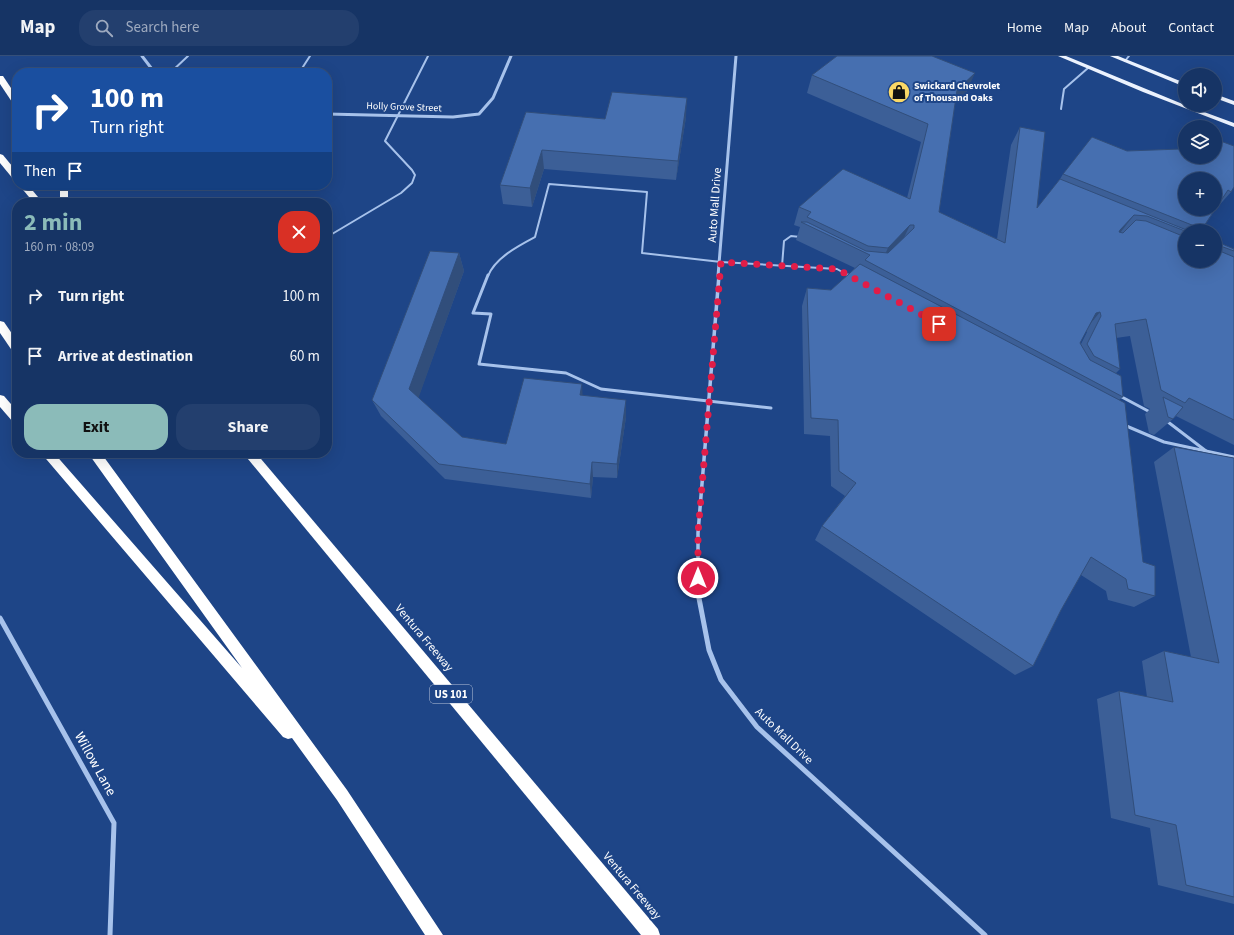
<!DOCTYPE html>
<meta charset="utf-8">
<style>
:root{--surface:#163465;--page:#233f6e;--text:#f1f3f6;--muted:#9eaabf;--line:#354f79;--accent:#8bbbb9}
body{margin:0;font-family:"Source Sans 3",sans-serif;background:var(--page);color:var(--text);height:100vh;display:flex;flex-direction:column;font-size:15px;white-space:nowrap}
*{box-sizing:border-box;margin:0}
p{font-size:13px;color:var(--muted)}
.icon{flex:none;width:22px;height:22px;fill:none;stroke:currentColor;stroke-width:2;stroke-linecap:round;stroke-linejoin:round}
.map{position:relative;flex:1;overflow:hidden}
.sheet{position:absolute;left:12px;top:142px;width:320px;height:260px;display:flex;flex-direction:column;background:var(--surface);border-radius:16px;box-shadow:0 4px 16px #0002,0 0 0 1px var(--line)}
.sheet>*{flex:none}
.hud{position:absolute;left:12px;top:12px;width:320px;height:122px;border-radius:16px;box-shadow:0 4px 16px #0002,0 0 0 1px var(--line);background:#1a4fa0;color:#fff;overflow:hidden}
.tools{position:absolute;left:1178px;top:12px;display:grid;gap:8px}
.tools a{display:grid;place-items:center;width:44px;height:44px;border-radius:50%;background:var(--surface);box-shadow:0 4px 16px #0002,0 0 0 1px var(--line);font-size:20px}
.pin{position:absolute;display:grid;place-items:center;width:34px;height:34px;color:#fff;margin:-17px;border-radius:8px;box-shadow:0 2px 6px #0006}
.me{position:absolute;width:44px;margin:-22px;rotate:0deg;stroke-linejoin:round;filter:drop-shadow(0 0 3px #0008)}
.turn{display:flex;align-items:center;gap:14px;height:84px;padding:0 12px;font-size:18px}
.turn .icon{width:52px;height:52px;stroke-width:2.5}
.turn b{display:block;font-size:28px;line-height:34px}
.then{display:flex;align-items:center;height:38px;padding:0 12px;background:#0003;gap:8px;font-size:15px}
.round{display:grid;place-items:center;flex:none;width:42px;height:42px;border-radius:16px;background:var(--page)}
.head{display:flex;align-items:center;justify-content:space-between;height:68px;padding:0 12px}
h1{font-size:24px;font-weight:700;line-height:30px;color:var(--accent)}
.primary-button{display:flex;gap:8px;margin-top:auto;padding:8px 12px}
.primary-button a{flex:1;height:46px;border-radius:16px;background:var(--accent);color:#111;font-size:16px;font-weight:700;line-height:46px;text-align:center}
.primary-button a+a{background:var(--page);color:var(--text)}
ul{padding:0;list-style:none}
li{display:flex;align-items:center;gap:12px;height:60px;padding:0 12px}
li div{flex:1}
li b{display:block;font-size:15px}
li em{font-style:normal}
header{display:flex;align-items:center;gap:24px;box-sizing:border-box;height:56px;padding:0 20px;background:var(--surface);border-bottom:1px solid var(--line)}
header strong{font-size:19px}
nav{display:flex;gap:22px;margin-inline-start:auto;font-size:14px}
.search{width:280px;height:36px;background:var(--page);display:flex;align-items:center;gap:10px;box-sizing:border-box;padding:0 14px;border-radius:16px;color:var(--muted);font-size:15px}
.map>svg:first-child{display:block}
</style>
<header>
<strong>Map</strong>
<div class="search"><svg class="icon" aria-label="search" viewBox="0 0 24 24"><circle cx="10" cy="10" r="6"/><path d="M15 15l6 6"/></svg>Search here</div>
<nav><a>Home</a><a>Map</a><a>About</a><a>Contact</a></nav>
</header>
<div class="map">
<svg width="1234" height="879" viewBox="0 0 1234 879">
<rect width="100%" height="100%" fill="#1e4587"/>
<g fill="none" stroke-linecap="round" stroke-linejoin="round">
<g stroke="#a7c2eb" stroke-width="2">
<polyline points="1125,5 1129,0"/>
<polyline points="170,17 188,0"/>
<polyline points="299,17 310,0"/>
<polyline points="1061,53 1064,33 1088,12"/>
<polyline points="327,181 401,137 412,127 415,119 412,114 385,85 428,0"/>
<polyline points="782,210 784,185 791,180 800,181"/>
<path d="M488,220C495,202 518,190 535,181L549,128L647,136L642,197L721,206L837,213L849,220"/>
</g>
<g stroke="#a7c2eb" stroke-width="3">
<polyline points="488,219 473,257 491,258 479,308 566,317 601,333 771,352"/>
<polyline points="848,219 850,220"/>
<polyline points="1120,340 1150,356"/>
<polyline points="1168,366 1206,395"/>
<polyline points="1124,369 1164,386 1234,401"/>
</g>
<g stroke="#a7c2eb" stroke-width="3">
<polyline points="142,0 155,17"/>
<polyline points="327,58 453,61 479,58 493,42 511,0"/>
<polyline points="718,220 736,0"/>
</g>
<polyline stroke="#a7c2eb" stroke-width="3.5" points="698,506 698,477 719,219"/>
<g stroke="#a7c2eb" stroke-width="5">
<polyline points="698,505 698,537 709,594 721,624 757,671 985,879"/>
<polyline points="0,562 114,767 110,879"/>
</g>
<g fill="#ebf2fe" fill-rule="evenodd">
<polygon points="1058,0 1066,0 1185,49 1234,67 1234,71 1143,36"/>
<polygon points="1110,0 1118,0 1185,27 1185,31"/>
<polygon points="1215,38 1234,45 1234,49 1215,42"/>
</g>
<g fill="#fff" fill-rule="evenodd">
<polygon points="0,20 3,20 17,41 17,49 14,49 0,28"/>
<polygon points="0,98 3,99 17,116 17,125 14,124 0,107"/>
<polygon points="19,129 28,129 43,147 34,147"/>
<rect x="60" y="129" width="8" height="18"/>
<polygon points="0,265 4,266 17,285 17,297 13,296 0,277"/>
<polygon points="0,339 4,340 17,355 17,368 13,366 0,351"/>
<polygon points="41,397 54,397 242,612 88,397 101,397 347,734 443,879 425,879 337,744 292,682 288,683 283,681"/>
<polygon points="243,397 256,397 658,873 660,879 641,879"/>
</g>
</g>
<g fill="#3c5f97" fill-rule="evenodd">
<path d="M812,19L967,35L955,47L939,156L997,183L1011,89L1020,71L1037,152L1060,123L1063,118L1127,95L1181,93L1185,87L1231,136L1215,154L1201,175H1185V205H1215V185L1234,193V389L1176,360L1173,363L1154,379L1149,377L1145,358L1150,353L1144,350L1130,280L1116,282L1120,313L1115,318L1123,341L1119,344L1143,506L1155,540L1134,551L1108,544L1106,535L1081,519L1061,554L1033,610L1015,619L815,484L822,470L845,440L831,430L830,380L804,378L802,250L807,232L831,234L855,212L796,184L800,171L794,169L799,151L907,142L921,86L807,37ZM1086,275L1087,276L1081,288L1080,287Z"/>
<polygon points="526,56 605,63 686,61 676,124 544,113 532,151 503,148 500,129"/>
<polygon points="459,197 464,215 418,342 462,381 506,388 583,339 626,361 617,422 593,421 591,442 445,423 381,360 372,344"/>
<polygon points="1174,391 1234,402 1234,848 1158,829 1150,772 1111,762 1097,643 1119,635 1147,641 1142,605 1164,595 1191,601 1154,406"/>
</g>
<g fill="#314e7b">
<polygon points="975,17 967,35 949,52 957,34"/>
<polygon points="687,42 686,61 676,124 678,105"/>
<polygon points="542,94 544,113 532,151 530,132"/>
<polygon points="1134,159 1120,177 1106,191 1120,174"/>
<polygon points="910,169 902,186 880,209 888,192"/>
<polygon points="459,197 464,215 416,349 409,333"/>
<polygon points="1100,256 1086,273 1096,257"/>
<polygon points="582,328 583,345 580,339"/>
<polygon points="626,344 626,361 617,422 617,408"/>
<polygon points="592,406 593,421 591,442 590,428"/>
</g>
<g fill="#466fb0" stroke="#314e7b" fill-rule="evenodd">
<polygon points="837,0 932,0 975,17 957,34 939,156 1005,187 1020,71 1045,76 1037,152 1060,123 1189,175 1185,175 1147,160 1134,159 1120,174 1119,176 1123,177 1136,164 1146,165 1185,181 1185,205 1215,205 1215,193 1234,201 1234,364 1189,342 1185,347 1161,334 1146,263 1115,268 1120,313 1094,300 1087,288 1101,260 1100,256 1096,257 1080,287 1090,304 1121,320 1123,341 865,204 870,199 801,166 807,166 866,195 888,197 914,172 914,169 910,169 888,192 868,190 807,161 811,156 799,151 843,113 910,143 928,68 812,19"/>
<polygon points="612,36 687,42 678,105 542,94 530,132 500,129 526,56 605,63"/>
<path d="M1092,81L1127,95L1181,93L1185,88V101H1215V83L1234,90V131L1231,136L1228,134L1202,173L1063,118ZM1185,123H1215V153H1185Z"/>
<polygon points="1215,185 1234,193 1234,195 1215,188"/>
<polygon points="430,195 459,197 409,333 462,381 506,388 524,322 582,328 580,339 626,344 617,408 592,406 590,428 439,408 372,344"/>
<polygon points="860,208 1125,347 1143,506 1155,510 1155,540 1128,533 1126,523 1091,501 1061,554 1033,610 822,470 856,427 839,415 838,364 811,362 807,232 831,234"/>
<polygon points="1163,341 1183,351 1173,363 1168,361"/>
<polygon points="1174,391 1234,402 1234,841 1186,829 1176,769 1135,759 1119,635 1173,646 1164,595 1219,607"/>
</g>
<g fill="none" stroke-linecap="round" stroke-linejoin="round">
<polyline stroke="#e11d48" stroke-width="7" stroke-dasharray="0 12.6" points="698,522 698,477 721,206 837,213 939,268"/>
</g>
<defs>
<g id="shop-disc" transform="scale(1.15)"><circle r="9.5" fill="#fad866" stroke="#1e4587"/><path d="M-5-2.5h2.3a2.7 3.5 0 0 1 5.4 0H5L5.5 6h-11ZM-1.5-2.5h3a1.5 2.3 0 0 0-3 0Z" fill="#111"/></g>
</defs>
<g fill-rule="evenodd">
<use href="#shop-disc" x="899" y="36"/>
</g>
<g text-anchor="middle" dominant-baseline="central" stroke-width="4" stroke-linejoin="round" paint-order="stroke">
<g font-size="10" font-weight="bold" fill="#fff" stroke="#1e4587" text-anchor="start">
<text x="914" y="30">Swickard Chevrolet<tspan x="914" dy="12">of Thousand Oaks</tspan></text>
</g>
<g font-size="10" fill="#fff" stroke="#1e4587">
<text transform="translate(404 51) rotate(2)">Holly Grove Street</text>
</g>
<rect fill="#1e4587" stroke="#bcc7db" stroke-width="1" x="430" y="629" width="42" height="18" rx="3"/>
<g font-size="11" font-weight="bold" fill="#fff">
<text x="451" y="638">US 101</text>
</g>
<g font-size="12" fill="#fff" stroke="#1e4587">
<text transform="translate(715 149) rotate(-86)">Auto Mall Drive</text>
<text transform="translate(424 582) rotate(50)">Ventura Freeway</text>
<text transform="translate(784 680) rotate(44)">Auto Mall Drive</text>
<text transform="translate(632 830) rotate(50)">Ventura Freeway</text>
</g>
<g font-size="14" fill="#fff" stroke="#1e4587">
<text transform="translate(95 708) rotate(61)">Willow Lane</text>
</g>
</g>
</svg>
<div class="tools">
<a><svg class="icon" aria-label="sound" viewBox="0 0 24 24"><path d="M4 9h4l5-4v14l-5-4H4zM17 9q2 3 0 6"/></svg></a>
<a><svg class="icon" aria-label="layers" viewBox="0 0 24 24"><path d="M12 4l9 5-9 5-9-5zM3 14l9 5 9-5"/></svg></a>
<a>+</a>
<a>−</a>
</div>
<div class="pin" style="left:939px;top:268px;background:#d93025"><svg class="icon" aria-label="arrive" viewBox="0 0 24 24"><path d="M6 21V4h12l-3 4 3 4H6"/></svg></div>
<svg class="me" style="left:698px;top:522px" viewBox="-20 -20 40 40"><circle r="17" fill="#e11d48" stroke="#fff" stroke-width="3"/><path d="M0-11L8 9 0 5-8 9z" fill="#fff"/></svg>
<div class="hud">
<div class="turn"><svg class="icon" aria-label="right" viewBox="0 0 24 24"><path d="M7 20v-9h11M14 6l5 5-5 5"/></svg><div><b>100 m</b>Turn right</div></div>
<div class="then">Then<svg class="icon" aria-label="arrive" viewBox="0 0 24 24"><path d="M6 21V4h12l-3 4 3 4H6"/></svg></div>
</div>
<section class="sheet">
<div class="head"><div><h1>2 min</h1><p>160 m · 08:09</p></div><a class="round" style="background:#d93025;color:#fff"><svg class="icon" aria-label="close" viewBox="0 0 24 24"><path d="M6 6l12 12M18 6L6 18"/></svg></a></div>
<ul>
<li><svg class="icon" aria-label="right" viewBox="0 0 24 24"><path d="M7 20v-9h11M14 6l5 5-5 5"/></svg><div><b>Turn right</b></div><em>100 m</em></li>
<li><svg class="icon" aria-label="arrive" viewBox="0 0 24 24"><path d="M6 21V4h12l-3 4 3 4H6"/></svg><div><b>Arrive at destination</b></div><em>60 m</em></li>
</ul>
<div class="primary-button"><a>Exit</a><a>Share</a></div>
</section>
</div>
